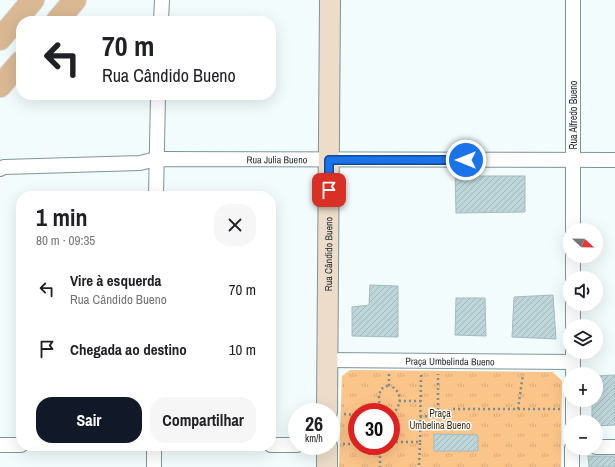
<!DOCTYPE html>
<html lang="pt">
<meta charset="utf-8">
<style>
:root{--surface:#fff;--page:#f6f6f6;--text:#202124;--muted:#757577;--accent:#111827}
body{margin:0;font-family:"Archivo Narrow",sans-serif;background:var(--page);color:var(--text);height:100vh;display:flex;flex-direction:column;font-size:15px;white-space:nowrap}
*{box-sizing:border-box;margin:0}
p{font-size:13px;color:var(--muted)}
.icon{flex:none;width:22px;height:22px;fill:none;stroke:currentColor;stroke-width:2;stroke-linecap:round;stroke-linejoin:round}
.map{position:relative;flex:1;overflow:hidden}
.drawer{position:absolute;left:16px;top:191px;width:260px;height:260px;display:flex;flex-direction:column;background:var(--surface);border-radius:16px;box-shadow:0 4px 16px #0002}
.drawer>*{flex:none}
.banner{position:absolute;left:16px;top:16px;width:260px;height:84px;border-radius:16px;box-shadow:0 4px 16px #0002;background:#fff;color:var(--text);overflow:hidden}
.needle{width:26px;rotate:112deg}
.controls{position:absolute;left:563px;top:223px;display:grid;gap:8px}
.controls a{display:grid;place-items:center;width:40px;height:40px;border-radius:50%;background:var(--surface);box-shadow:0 4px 16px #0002;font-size:20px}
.speed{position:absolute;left:288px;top:403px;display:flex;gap:8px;font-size:20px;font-weight:700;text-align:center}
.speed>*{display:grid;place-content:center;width:52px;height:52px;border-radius:50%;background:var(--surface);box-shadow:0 4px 16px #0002;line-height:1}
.speed small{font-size:10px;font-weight:400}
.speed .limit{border:6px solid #d22;background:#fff;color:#111}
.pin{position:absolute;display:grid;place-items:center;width:34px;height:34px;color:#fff;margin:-17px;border-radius:8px;box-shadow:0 2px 6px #0006}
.me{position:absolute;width:44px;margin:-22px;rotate:270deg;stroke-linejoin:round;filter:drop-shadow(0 0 3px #0008)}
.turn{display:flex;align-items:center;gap:14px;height:84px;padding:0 20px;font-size:18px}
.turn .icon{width:52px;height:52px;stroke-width:2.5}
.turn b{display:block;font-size:28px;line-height:34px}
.round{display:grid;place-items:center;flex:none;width:42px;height:42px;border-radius:16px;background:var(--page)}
.overview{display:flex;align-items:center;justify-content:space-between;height:68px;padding:0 20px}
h1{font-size:24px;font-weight:700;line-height:30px}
.action{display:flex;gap:8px;margin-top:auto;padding:8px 20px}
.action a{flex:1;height:46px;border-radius:16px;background:var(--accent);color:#fff;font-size:16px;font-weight:700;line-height:46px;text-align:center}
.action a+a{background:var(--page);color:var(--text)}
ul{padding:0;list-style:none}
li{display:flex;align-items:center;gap:12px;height:60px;padding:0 20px}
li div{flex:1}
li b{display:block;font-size:15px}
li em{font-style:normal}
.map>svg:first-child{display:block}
</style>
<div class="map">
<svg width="615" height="467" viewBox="0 0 615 467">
<defs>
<pattern id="grass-tufts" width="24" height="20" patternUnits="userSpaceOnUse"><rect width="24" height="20" fill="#fbc489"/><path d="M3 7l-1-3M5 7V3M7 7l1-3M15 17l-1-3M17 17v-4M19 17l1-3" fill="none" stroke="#d7a876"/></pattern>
<pattern id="building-hatch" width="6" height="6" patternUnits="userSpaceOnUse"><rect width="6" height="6" fill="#bed6da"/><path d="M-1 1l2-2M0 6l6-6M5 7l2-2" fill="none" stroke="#a3b8bb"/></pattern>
</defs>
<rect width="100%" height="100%" fill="#f2fcfd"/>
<path fill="url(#grass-tufts)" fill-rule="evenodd" d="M350,370L553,372L562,381L561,467H339L342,376ZM357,412H391V446H357Z"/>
<g fill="url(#building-hatch)" stroke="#a4bbbf">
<polygon points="455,170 474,171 474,176 525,176 525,212 456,213"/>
<polygon points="370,285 398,286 398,337 352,336 352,307 369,305"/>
<polygon points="553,295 556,339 512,337 514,297"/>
<polygon points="456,298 485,298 486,336 455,335"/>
<polygon points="615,375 615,425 596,426 596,422 592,422 592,400 596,400 596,376"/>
<polygon points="434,434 478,435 478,451 434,451"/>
<polygon points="588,456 615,456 615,467 589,467"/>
</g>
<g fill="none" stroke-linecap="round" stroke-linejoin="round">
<g stroke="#7e9598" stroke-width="16">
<g id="minor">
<polyline points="161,21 162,0"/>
<path id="s1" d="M0,169L4,167L140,163L156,159L615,160"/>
<polyline points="156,196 158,95"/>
<polyline points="573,230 573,0"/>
<polyline points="573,278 573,256"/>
<polyline points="573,326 573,304"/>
<path id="s2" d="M328,360L573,362"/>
<polyline points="573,374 573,352"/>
<polyline points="573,422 573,400"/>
<polyline points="0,445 21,445"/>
<polyline points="271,445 297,445"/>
<polyline points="154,446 154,467"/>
<polyline points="596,447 615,447"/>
<polyline points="572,467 572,448"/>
</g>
</g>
<g stroke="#7e9598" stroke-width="22">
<g id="secondary">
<path id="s3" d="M327,412L330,0"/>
<polyline points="327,446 327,467"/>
</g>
</g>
<g stroke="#d7d8d9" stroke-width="24">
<g id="primary">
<polyline points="57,21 75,0"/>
<polyline points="0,39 33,0"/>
<polyline points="0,86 21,62"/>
</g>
</g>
<g stroke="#818b8c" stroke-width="2.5" stroke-dasharray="2 3" stroke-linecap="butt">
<path d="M389,374V385C403,391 402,405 392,415V442"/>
<polyline points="399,401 421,401"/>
<polyline points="518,409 523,374"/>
<path d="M384,412C378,405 378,398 381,389L389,385"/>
<polyline points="344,414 357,415"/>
<polyline points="438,415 438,374"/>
<polyline points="420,417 445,414 451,409 560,409"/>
<polyline points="391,442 420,442 419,467"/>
<polyline points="420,442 421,374"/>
<polyline points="343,444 357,444"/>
<polyline points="380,446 380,467"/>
</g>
<use href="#minor" stroke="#fff" stroke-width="14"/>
<use href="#secondary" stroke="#ecdcc9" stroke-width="20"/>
<use href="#primary" stroke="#d9b893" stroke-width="22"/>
</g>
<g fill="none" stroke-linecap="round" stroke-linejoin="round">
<g stroke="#114b97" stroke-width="10">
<polyline id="route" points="329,190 329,160 466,160"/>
</g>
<use href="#route" stroke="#1a73e8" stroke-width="7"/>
</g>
<g text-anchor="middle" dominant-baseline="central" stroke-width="3" stroke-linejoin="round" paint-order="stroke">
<g font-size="10" fill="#1f292a" stroke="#fff">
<text transform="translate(573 115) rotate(-90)">Rua Alfredo Bueno</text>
<text stroke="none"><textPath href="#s1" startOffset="278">Rua Julia Bueno</textPath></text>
<text stroke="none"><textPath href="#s3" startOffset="158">Rua Cândido Bueno</textPath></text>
<text stroke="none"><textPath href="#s2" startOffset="122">Praça Umbelinda Bueno</textPath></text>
</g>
<g font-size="10" fill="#3f290e" stroke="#fff">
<text x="440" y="413">Praça<tspan x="440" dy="12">Umbelina Bueno</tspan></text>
</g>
</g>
</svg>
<div class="controls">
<a><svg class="needle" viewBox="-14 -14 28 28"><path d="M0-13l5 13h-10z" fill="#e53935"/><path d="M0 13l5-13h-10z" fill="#757577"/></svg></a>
<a><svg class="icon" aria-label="sound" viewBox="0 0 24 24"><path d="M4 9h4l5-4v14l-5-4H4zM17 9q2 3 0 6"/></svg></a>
<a><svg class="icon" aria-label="layers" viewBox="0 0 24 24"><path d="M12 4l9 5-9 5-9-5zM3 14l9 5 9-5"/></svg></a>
<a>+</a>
<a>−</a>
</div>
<div class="speed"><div>26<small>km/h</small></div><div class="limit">30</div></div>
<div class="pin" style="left:329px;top:190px;background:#d93025"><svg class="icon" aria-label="arrive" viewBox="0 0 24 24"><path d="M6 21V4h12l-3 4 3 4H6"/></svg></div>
<svg class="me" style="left:466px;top:160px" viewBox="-20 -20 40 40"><circle r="17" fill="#1a73e8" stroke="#fff" stroke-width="3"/><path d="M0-11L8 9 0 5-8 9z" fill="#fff"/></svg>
<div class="banner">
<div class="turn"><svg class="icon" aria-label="left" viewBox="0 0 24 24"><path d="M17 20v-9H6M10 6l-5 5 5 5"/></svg><div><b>70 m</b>Rua Cândido Bueno</div></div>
</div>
<section class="drawer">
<div class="overview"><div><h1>1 min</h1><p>80 m · 09:35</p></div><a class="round"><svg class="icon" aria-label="close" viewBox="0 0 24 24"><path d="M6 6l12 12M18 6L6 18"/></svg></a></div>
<ul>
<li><svg class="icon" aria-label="left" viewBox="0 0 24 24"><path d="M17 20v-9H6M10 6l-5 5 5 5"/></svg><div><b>Vire à esquerda</b><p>Rua Cândido Bueno</p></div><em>70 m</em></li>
<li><svg class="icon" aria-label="arrive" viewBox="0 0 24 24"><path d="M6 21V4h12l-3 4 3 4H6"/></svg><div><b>Chegada ao destino</b></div><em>10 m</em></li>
</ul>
<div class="action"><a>Sair</a><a>Compartilhar</a></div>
</section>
</div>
